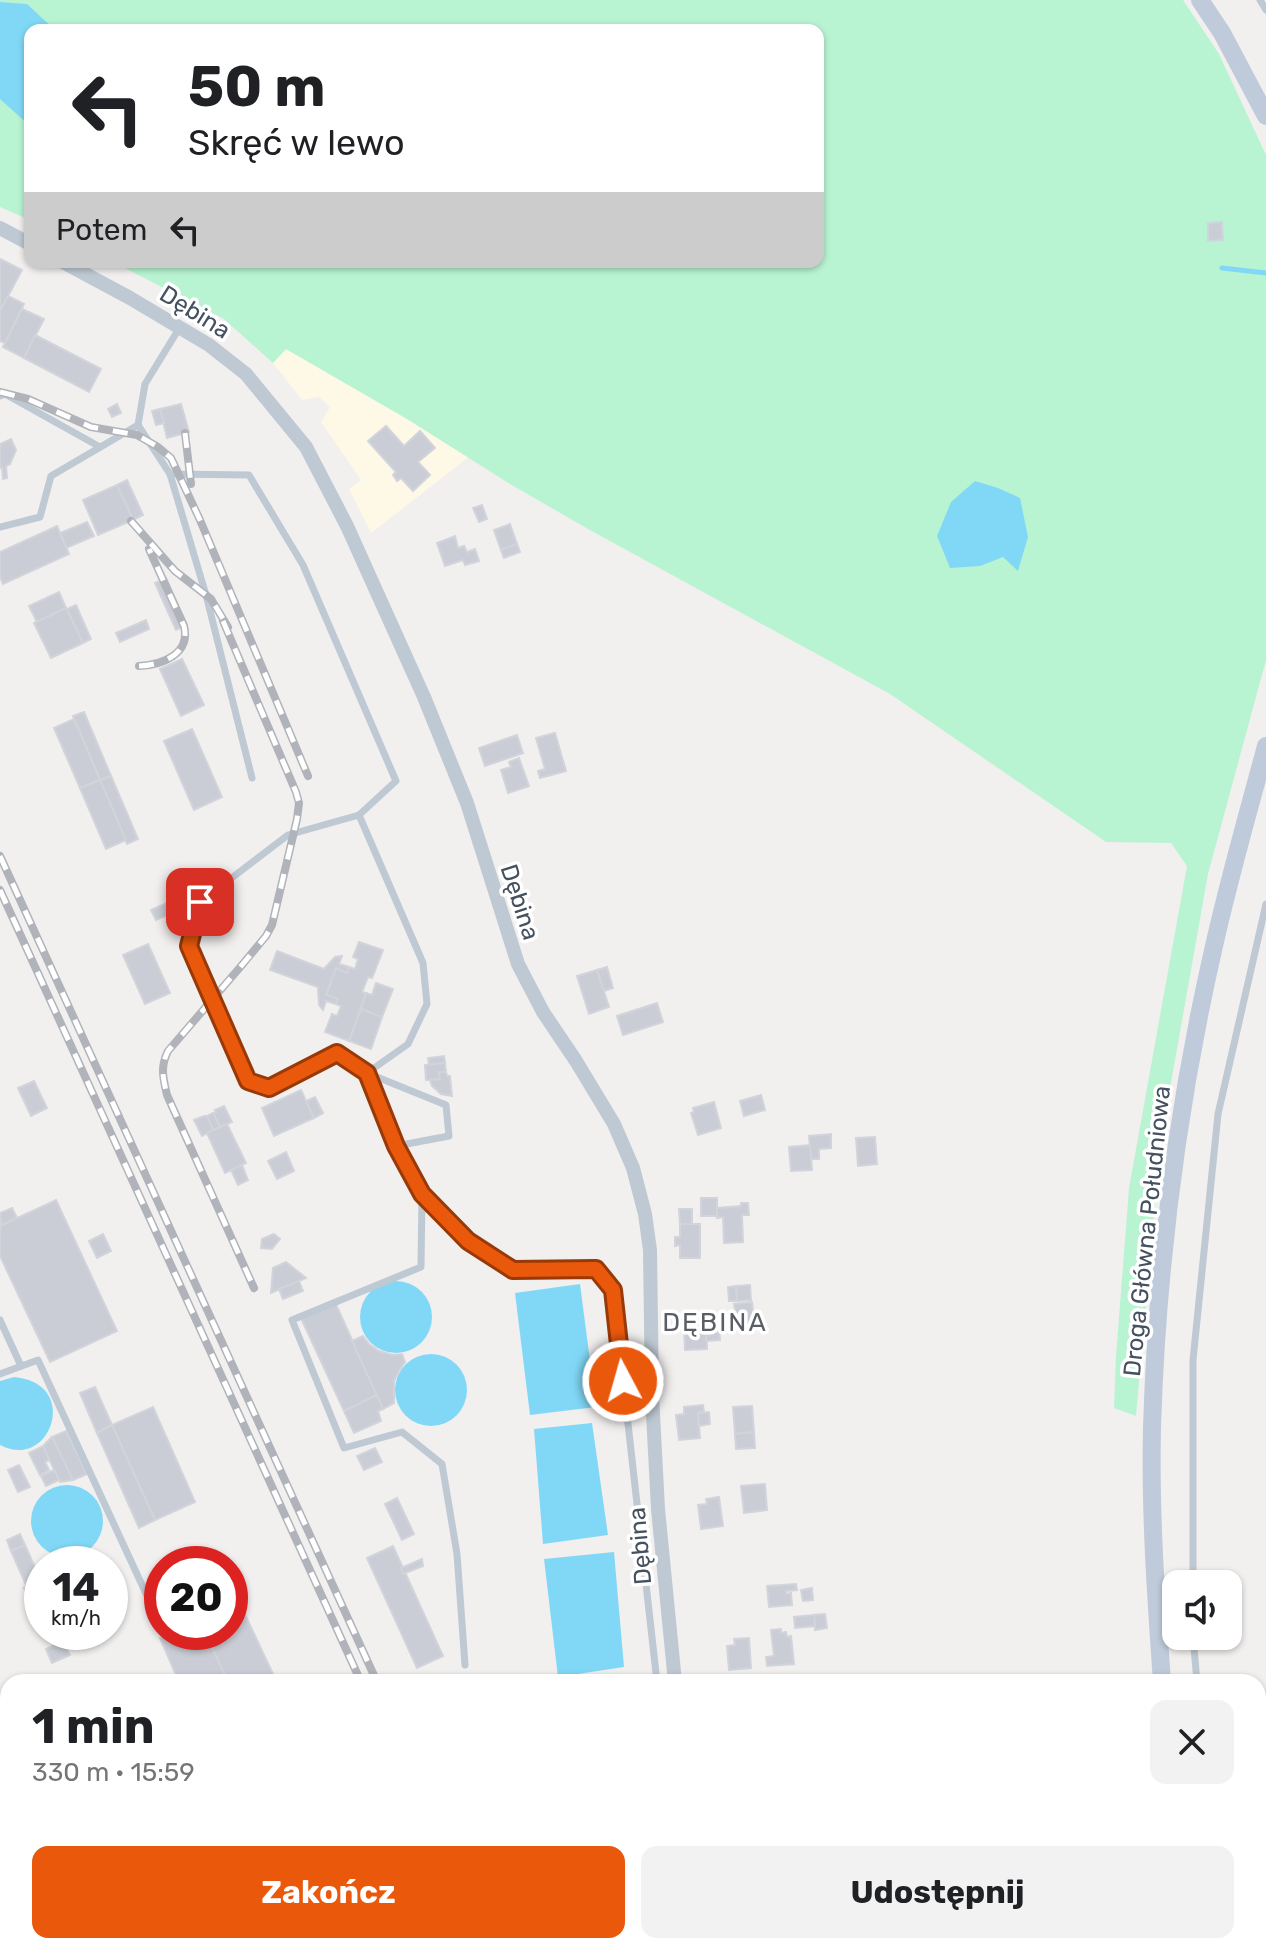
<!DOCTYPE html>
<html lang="pl">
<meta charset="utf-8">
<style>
:root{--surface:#fff;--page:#f2f2f2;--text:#202124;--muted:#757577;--accent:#ea580c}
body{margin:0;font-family:Rubik,sans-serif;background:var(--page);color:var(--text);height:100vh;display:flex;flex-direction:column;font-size:30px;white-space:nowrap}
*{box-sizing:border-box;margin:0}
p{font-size:26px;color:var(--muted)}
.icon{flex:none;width:44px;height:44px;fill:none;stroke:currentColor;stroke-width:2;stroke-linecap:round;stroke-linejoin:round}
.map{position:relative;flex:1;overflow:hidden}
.drawer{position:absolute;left:0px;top:1674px;width:1266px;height:280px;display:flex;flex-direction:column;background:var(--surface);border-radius:24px 24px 0 0;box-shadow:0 2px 6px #0004}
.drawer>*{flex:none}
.guide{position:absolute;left:24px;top:24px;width:800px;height:244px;border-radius:16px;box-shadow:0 2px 6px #0004;background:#fff;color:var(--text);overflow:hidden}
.buttons{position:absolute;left:1162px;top:1570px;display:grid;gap:16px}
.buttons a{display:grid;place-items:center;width:80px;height:80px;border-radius:16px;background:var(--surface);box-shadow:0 2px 6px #0004;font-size:40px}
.speed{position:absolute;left:24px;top:1546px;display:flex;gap:16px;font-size:40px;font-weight:700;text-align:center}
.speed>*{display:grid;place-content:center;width:104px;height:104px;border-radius:50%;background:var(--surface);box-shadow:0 2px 6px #0004;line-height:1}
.speed small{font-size:20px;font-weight:400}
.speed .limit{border:12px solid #d22;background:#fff;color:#111}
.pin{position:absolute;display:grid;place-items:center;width:68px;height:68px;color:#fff;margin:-34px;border-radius:16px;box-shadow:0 4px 12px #0006}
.me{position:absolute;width:88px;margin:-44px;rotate:354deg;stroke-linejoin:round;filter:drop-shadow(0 0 6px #0008)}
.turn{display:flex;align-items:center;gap:28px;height:168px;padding:0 32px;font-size:36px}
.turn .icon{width:104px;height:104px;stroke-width:2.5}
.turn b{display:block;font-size:56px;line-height:68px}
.then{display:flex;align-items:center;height:76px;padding:0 32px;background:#0003;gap:16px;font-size:30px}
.round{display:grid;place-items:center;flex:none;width:84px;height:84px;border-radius:16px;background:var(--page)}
.summary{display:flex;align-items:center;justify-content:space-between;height:136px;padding:0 32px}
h1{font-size:48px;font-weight:700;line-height:60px}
.button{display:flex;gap:16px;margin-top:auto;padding:16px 32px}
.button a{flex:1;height:92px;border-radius:16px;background:var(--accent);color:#fff;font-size:32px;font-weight:700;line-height:92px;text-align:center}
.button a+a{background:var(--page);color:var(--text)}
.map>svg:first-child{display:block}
</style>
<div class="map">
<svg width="1266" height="1954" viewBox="0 0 1266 1954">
<rect width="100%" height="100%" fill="#f2efef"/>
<polygon fill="#fef8e7" points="286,349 407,419 469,457 371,533 349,489 361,480 321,422 330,407 319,397 302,400 273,363"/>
<g fill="#b8f4d2">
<polygon points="0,0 1183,0 1219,54 1266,155 1266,660 1208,874 1160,1145 1136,1416 1114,1408 1116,1356 1129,1188 1187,866 1171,843 1106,842 890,694 588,529 510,484 407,419 286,349 273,363 224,319 113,262 818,262 818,30 30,30 30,220 0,207"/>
<polygon points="728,1946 1160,1946 1162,1954 729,1954"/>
</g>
<g fill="#81d8f6">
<polygon points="0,2 27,4 55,30 30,30 30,126 0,99"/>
<polygon points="975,481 998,488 1020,498 1028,537 1018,571 1003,557 980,566 950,568 937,536 951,502"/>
<circle cx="396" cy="1317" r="36"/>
<polygon points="580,1284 596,1407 530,1415 515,1293"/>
<circle cx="431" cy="1390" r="36"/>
<path d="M14,1377C82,1383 50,1472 0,1445V1381Z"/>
<polygon points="592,1423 608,1535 543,1544 534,1429"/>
<circle cx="67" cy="1521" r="36"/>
<polygon points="614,1552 624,1667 558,1677 544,1559"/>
</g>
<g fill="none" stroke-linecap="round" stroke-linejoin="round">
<polyline stroke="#81d8f6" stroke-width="5" points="1222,268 1266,273"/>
</g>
<g fill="#cacdd5" stroke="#d2d4db" stroke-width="2">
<polygon points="1222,222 1223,240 1208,241 1208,223"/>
<polygon points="0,259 22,270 0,311"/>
<polygon points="8,296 24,304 5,343 0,341 0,311"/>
<polygon points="22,309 44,319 24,358 3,347"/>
<polygon points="35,335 101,369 89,392 24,358"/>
<polygon points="117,404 121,413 112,417 108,409"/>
<polygon points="181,404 189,432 167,438 160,409"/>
<polygon points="160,409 164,423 156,425 152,411"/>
<polygon points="386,426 404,446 420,431 435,448 418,462 430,475 413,491 401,478 397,481 393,475 396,472 368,441"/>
<polygon points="11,439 16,450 10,464 6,466 7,478 3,479 2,467 0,468 0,444"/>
<polygon points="127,480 143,515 133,520 117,485"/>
<polygon points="117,485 133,520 98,535 83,500"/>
<polygon points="482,505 487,519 479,522 473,508"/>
<polygon points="87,522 94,536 66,548 60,533"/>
<polygon points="510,524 517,544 501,550 494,530"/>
<polygon points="57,526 69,554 3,584 0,577 0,552"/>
<polygon points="455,536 458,548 464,546 467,552 475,549 479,561 465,565 463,560 445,566 437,543"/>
<polygon points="517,544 520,552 504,558 501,550"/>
<polygon points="166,578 187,625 176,630 155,583"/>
<polygon points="59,592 66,608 37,622 29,606"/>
<polygon points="76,605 91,639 83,643 67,609"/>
<polygon points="66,608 83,643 51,658 34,623"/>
<polygon points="146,620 149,629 120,642 116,633"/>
<polygon points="182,659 204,705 181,716 160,669"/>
<polygon points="84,712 111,776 100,780 73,716"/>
<polygon points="74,719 100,780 80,788 54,728"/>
<polygon points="192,729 222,797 194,810 164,741"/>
<polygon points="555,733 566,771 540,778 538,771 545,769 536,738"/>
<polygon points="517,735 523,753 485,766 479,748"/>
<polygon points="519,758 529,786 508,793 501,770 511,767 509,762"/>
<polygon points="111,776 138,839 127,844 100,780"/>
<polygon points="100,780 126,840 106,849 80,788"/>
<polygon points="174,900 179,910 156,920 151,910"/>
<polygon points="359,942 383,950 372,978 368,977 362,992 366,993 349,1041 325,1032 332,1014 337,1016 341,1006 336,1004 338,999 326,995 336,968 347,973 349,967 355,969 358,959 353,957"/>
<polygon points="148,944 170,993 145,1004 123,955"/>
<polygon points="277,951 324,969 335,957 342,956 339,964 349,967 347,973 336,968 326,995 338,999 336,1004 326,1001 323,1010 319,1005 318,987 270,970"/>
<polygon points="607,967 613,988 604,991 597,970"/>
<polygon points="597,970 609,1007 589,1014 577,976"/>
<polygon points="376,983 393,989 382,1017 361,1009 366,993 372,995"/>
<polygon points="657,1003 663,1022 623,1035 617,1016"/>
<polygon points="361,1009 382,1017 371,1049 349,1041"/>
<polygon points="444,1056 445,1063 429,1065 428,1058"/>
<polygon points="445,1063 446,1072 439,1072 440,1079 426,1080 425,1065"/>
<polygon points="439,1072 446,1072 447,1076 450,1076 452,1096 441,1094 432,1086 430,1080 440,1079"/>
<polygon points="34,1081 47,1108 31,1116 18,1088"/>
<polygon points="301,1090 314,1118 274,1136 262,1108"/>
<polygon points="761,1095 765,1110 744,1116 740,1101"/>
<polygon points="315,1097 323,1113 314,1118 306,1101"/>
<polygon points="714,1102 721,1128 698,1135 691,1113 694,1112 693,1108"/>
<polygon points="224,1106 232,1122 220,1127 213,1113 216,1112 215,1110"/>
<polygon points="213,1113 220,1127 213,1130 207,1116"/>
<polygon points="204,1116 207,1116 213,1130 202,1136 194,1120"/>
<polygon points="227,1124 246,1163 225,1173 207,1133"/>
<polygon points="831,1134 831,1148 819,1149 819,1159 811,1159 809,1136"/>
<polygon points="875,1137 877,1164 858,1166 856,1138"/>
<polygon points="810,1145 812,1170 791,1171 789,1147"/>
<polygon points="286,1152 294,1171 277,1179 268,1161"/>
<polygon points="242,1165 248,1180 238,1185 231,1170"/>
<rect x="701" y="1198" width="16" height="18"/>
<polygon points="56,1200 117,1331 50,1362 0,1256 0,1226"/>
<polygon points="741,1203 748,1203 749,1215 742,1215 743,1242 724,1243 723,1217 717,1218 717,1208 741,1206"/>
<polygon points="12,1208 17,1218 1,1225 0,1213"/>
<polygon points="679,1209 692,1209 692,1224 680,1224"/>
<polygon points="680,1224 700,1224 700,1258 680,1258 680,1245 675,1246 675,1237 680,1237"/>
<polygon points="103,1234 111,1251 97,1258 89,1241"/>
<polygon points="274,1234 280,1239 272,1249 261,1248 262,1239"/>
<polygon points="286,1262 306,1278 271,1293 273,1268"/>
<polygon points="299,1281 303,1291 283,1299 279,1289"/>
<polygon points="750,1285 751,1300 737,1301 736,1286"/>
<polygon points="736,1286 737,1301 729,1301 728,1287"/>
<polygon points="334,1300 377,1395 344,1411 300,1316"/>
<polygon points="752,1302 755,1326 738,1328 734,1304"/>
<polygon points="702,1319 702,1325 706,1325 707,1349 685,1350 684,1326 693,1325 693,1320"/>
<polygon points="719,1324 720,1340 706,1341 706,1325"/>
<polygon points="363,1336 369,1344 379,1351 393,1355 402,1354 405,1362 399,1371 394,1381 394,1403 383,1409 352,1341"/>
<polygon points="95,1387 112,1425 97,1433 80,1393"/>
<polygon points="377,1395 383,1409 378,1411 381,1421 354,1433 344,1411"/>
<polygon points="703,1405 704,1412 698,1413 700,1438 679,1440 676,1415 684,1414 684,1407"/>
<polygon points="752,1406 754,1432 735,1434 733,1407"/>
<polygon points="153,1407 195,1502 155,1520 112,1425"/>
<polygon points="709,1412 710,1424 699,1426 698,1413"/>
<polygon points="112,1425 155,1520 139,1528 97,1433"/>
<polygon points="66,1431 87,1474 73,1480 52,1437"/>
<polygon points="754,1432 755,1448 736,1449 735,1434"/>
<polygon points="52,1437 73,1480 60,1482 59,1480 43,1446"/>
<polygon points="43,1446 49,1460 45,1462 49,1470 40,1475 29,1453"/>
<polygon points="375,1448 382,1462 364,1470 357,1456"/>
<polygon points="19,1465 30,1487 18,1492 8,1470"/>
<polygon points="54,1470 59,1480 46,1486 41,1476"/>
<polygon points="765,1484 767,1510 744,1513 741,1486"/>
<polygon points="719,1497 723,1526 701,1529 698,1505 707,1504 706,1499"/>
<polygon points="397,1498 414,1534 402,1540 385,1504"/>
<polygon points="20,1534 25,1545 11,1551 7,1540"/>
<polygon points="25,1545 41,1581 27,1587 11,1551"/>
<polygon points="393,1546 443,1656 417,1668 367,1558"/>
<polygon points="422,1559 423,1566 403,1574 401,1568"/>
<polygon points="40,1581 42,1592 29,1598 24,1588"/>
<polygon points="796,1584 797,1590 786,1591 786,1594 791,1593 792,1605 769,1607 767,1586"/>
<polygon points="812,1588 813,1600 803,1601 801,1590"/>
<polygon points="42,1592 42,1613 37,1615 29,1598"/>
<polygon points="242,1608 273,1674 256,1682 228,1682 205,1632 230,1632 230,1613"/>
<polygon points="825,1614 827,1628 815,1630 814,1615"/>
<polygon points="814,1615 815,1626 795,1628 794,1617"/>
<polygon points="781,1629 781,1633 786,1632 787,1637 791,1636 794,1664 767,1666 766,1657 774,1656 771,1630"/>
<polygon points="174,1632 205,1632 228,1682 179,1682 160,1638"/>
<polygon points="749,1638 751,1668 729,1670 727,1646 735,1645 734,1639"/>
<polygon points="63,1641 70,1655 52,1663 46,1649"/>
<polygon points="8,1694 8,1728 0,1732 0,1698"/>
<polygon points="8,1728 8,1745 0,1749 0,1732"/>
<polygon points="8,1745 8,1765 2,1767 0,1749"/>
<polygon points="8,1790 8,1807 2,1809 0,1805 0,1794"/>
<polygon points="41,1946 67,1946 70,1954 45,1954"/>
<polygon points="67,1946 84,1946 87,1954 70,1954"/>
</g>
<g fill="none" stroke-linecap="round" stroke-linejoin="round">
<g stroke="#bec9d3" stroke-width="7">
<polyline points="1260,0 1266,10"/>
<polyline points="0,396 5,394 100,447"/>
<polyline points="138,425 170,474 249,475 303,565 396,781 359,815 423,963 427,1004 408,1044 367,1073 337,1053 269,1088 248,1081 189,946 200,902 288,835 359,815"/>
<polyline points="170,474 206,595 252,778"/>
<polyline points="0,527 40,517 51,476 138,425 145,384 180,327"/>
<polyline points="367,1073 396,1146 422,1194 468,1241 513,1270 596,1269 613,1290 657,1682"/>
<polyline points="367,1073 446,1105 449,1136 396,1146"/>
<polyline points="422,1194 421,1267 292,1320 344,1448 402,1432 442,1464 457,1554 465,1665"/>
<polyline points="0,1320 21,1366"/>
<polyline points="0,1374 38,1360 161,1626"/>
<polyline points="1193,1584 1193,1360 1218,1114 1266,904"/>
<polyline points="1193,1636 1197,1682"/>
<polyline points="0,1919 8,1916"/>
<polyline points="90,1946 94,1954"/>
<polyline points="686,1946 687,1954"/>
<polyline points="1231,1946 1233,1954"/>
</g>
<g stroke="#bec9d3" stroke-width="14">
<polyline points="0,228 30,244"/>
<polyline points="63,262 130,298 209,345 246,374 306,447 347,526 424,697 467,803 518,964 543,1012 576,1061 614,1124 633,1168 645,1214 650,1250 652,1395 658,1509 675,1682"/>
<polyline points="706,1946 707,1954"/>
</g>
<g stroke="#bfcbda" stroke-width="18">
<polyline points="1200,0 1222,33 1266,116"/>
<path d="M1162,1682C1156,1597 1150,1512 1152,1427C1157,1266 1178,1103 1214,946C1229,879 1248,813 1266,746"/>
<polyline points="1196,1946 1198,1954"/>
</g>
<g stroke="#b0b4ba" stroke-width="8">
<g id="rail">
<polyline points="0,392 28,399 91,427 137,435 158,447 171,458 200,520 308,776"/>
<polyline points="185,433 191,484"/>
<polyline points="131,521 175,571 211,599 228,627"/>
<path d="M223,621L296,792L299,803L297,819L272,925L266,936L242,965L168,1051C160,1067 163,1078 167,1095L254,1288"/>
<path d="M139,666C162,665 191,654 184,626L149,549"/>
<polyline points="0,856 377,1682"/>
<polyline points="0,890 361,1682"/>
<polyline points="481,1946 485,1954"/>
<polyline points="497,1946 501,1954"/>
</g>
</g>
<use href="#rail" stroke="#fff" stroke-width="5" stroke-dasharray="15" stroke-linecap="butt"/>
</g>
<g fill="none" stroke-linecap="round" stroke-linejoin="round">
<g stroke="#983908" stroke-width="20">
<polyline id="route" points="200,902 189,946 248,1081 269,1088 337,1053 367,1073 396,1146 422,1194 468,1241 513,1270 596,1269 613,1290 623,1381"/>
</g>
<use href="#route" stroke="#ea580c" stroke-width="14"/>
</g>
<g text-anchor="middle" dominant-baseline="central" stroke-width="7" stroke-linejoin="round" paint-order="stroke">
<g font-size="24" fill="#45515f" stroke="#fff">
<text transform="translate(195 312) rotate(32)">Dębina</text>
<text transform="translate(520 902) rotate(72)">Dębina</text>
<text transform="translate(1147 1231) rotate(-84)">Droga Główna Południowa</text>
<text transform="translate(640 1546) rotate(-95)">Dębina</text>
</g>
<g font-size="26" letter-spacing="2" fill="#5b5f65" stroke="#fff">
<text x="715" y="1322">DĘBINA</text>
</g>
</g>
</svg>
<div class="buttons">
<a><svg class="icon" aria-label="sound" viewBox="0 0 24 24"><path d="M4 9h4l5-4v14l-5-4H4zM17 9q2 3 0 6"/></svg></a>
</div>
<div class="speed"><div>14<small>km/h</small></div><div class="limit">20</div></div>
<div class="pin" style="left:200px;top:902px;background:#d93025"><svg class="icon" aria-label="arrive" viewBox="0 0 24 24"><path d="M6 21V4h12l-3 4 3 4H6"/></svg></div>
<svg class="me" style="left:623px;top:1381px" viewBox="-20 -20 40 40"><circle r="17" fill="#ea580c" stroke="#fff" stroke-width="3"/><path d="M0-11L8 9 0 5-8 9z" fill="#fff"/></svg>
<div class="guide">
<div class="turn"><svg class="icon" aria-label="left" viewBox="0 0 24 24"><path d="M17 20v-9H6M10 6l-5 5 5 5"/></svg><div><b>50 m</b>Skręć w lewo</div></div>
<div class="then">Potem<svg class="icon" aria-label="left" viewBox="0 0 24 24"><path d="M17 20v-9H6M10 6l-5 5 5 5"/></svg></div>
</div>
<section class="drawer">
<div class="summary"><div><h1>1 min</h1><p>330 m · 15:59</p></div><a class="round"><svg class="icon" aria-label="close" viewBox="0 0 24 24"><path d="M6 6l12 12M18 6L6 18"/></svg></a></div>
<div class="button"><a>Zakończ</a><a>Udostępnij</a></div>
</section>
</div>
